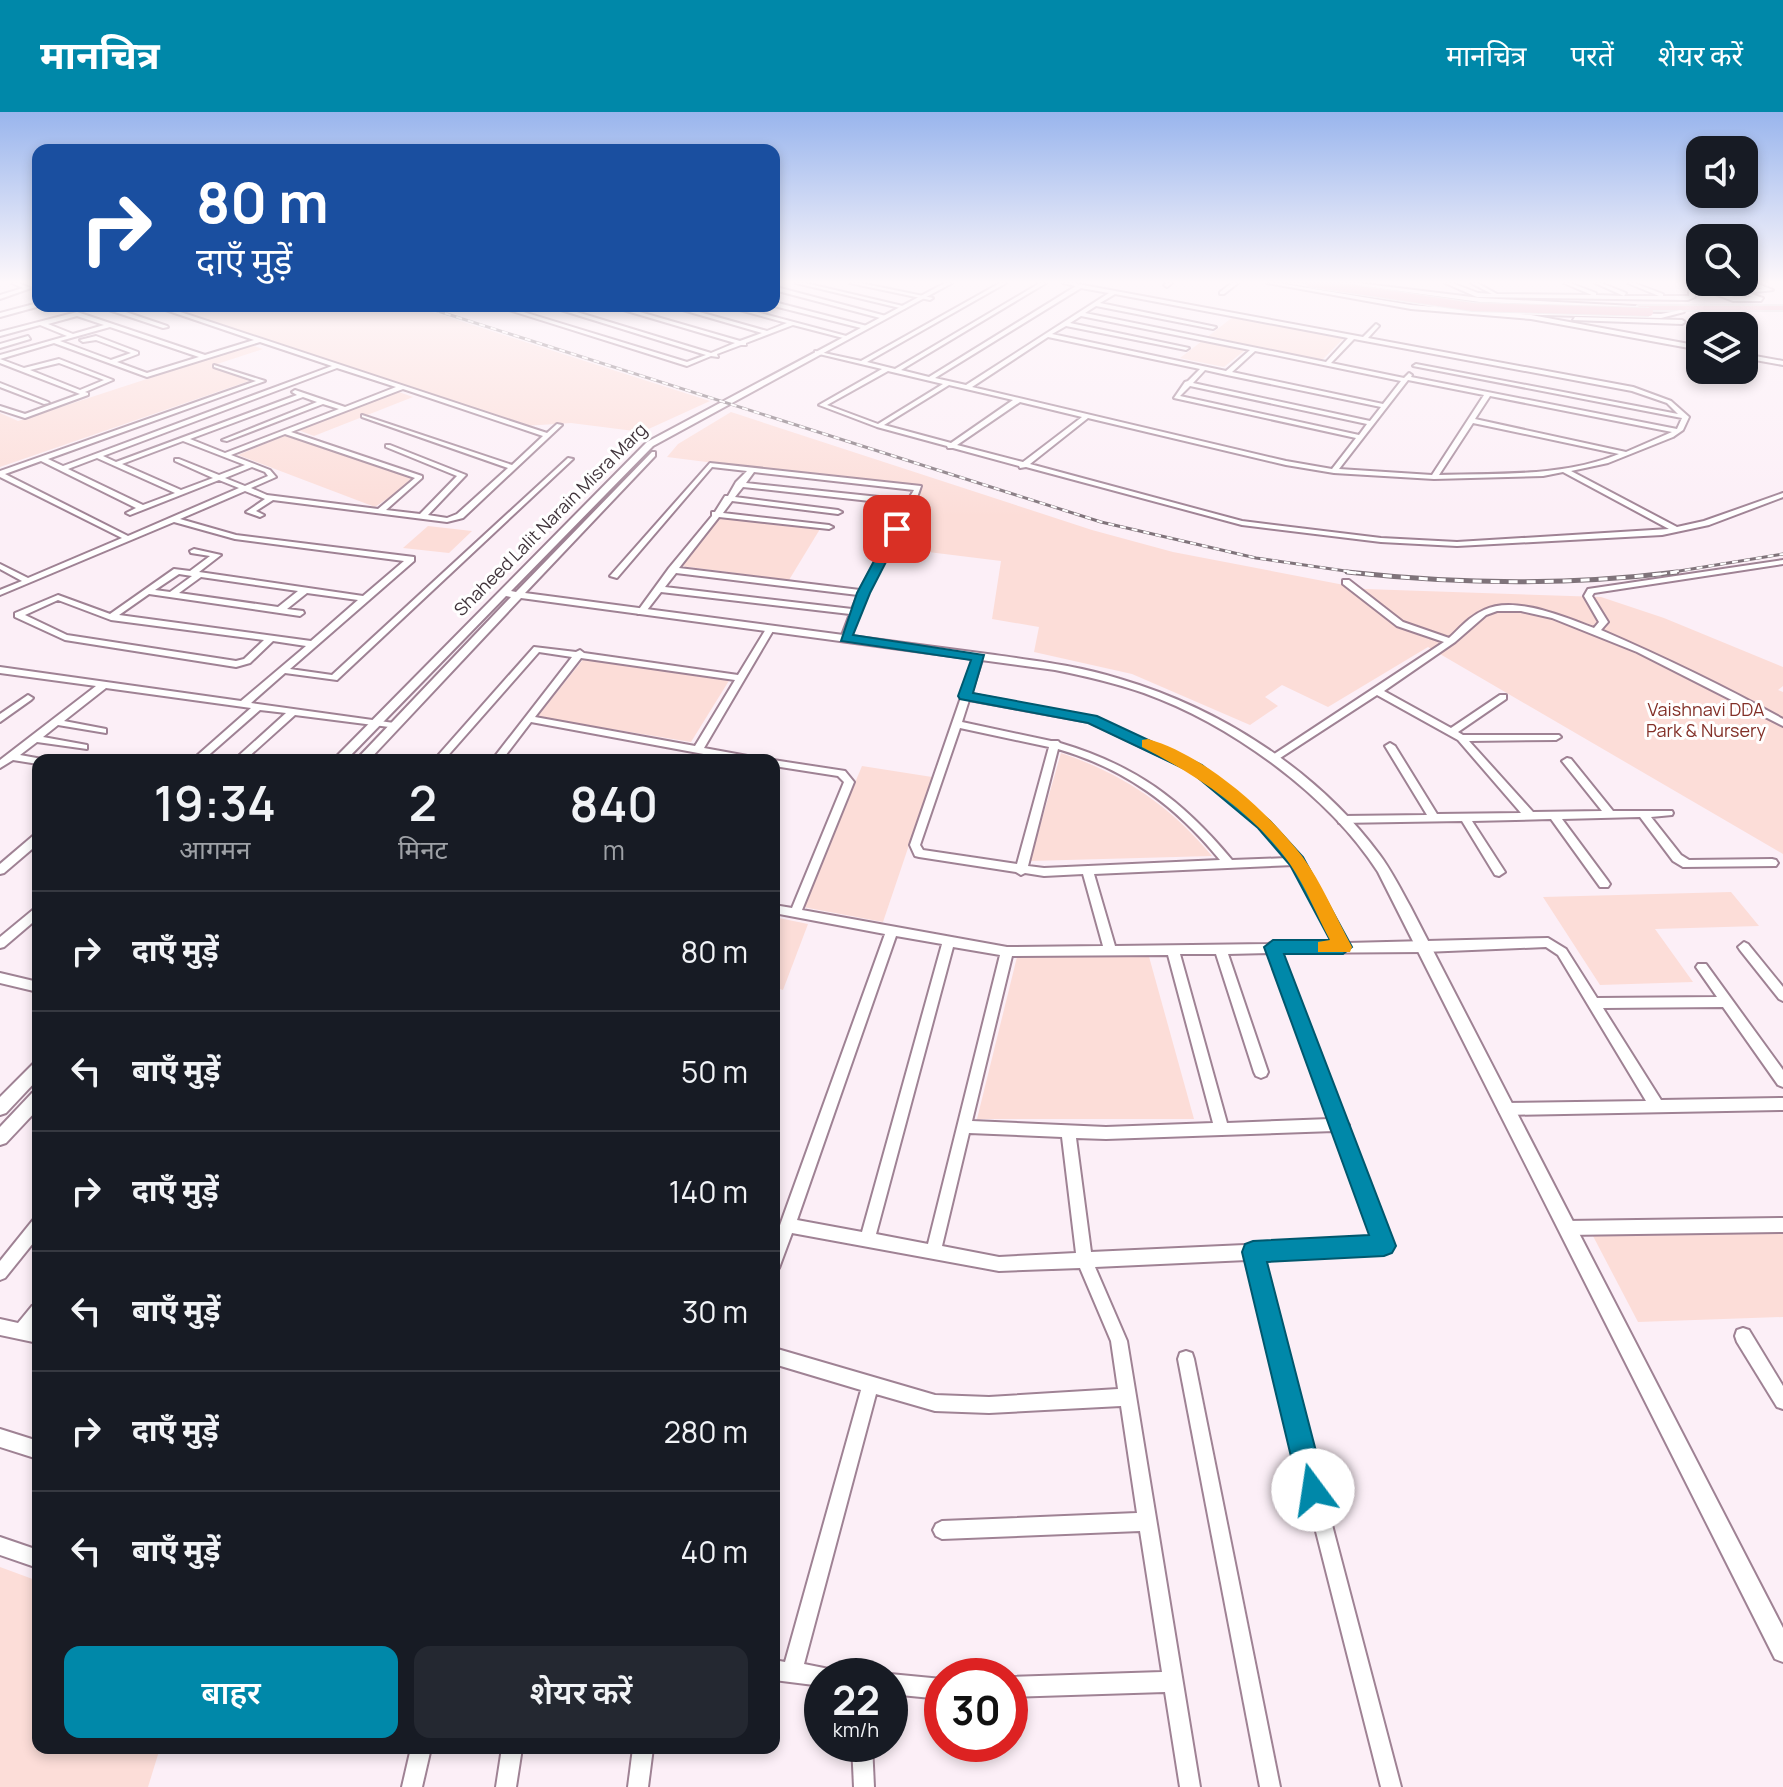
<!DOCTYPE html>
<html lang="hi">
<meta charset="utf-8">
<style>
:root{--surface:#171b24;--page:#242831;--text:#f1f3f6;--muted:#9ea1a6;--line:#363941;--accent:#0088a9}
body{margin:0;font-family:Manrope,"Noto Sans Devanagari",sans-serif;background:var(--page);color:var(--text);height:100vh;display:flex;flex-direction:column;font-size:30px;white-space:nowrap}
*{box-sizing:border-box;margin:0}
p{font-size:26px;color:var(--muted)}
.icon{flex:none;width:44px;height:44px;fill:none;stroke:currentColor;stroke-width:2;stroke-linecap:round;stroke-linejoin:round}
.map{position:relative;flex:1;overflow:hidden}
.side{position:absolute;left:32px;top:642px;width:748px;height:1000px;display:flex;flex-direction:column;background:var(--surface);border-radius:16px;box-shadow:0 4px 12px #0003}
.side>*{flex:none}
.guide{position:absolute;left:32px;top:32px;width:748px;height:168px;border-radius:16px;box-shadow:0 4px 12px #0003;background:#1a4fa0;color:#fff;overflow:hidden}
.controls{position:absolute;left:1686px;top:24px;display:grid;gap:16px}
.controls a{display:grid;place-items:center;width:72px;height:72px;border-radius:16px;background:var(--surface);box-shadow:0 4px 12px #0003;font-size:40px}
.speed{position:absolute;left:804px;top:1546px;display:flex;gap:16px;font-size:40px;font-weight:700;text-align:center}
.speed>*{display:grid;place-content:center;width:104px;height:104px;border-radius:50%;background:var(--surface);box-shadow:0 4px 12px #0003;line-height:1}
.speed small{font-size:20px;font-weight:400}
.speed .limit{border:12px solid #d22;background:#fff;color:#111}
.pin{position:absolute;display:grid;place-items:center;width:68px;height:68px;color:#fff;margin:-34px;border-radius:16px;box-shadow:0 4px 12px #0006}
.me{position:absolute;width:88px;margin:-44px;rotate:346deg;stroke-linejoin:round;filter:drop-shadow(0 0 6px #0008)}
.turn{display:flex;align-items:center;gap:28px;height:168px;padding:0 32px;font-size:36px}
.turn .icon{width:104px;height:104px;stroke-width:2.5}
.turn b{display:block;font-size:56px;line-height:68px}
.eta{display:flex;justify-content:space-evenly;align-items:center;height:136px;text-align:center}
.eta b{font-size:48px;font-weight:600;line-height:56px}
.primary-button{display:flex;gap:16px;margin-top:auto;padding:16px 32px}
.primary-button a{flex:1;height:92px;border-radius:16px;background:var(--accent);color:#fff;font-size:32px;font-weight:600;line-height:92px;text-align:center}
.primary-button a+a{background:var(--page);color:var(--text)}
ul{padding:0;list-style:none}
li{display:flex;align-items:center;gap:24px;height:120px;padding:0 32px;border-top:2px solid var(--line)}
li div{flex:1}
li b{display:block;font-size:30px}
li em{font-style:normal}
header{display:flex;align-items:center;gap:48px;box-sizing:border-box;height:112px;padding:0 40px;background:var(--accent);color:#fff}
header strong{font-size:38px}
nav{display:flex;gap:44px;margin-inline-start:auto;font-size:28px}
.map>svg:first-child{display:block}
</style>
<header>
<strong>मानचित्र</strong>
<nav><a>मानचित्र</a><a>परतें</a><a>शेयर करें</a></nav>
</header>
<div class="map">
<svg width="1783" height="1675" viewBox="0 0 1783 1675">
<rect width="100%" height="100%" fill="#fceff7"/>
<g fill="#fcddd8">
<polygon points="163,194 413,194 710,289 642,320 571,311 524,314"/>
<polygon points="1233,205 1344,226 1322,248 1250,234 1224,255 1180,246"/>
<polygon points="251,233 263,237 211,254 249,269 0,355 0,301 18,309"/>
<polygon points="396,279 413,285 314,324 298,318"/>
<polygon points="731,300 1092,418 1173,440 1365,477 1601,485 1664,506 1783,555 1783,574 1778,578 1783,580 1783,742 1428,535 1328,595 1282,573 1265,585 1278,594 1250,613 1132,562 1034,540 1039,515 992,507 1001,449 896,436 919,377 667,345 678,332"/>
<polygon points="286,323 409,365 414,369 375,395 238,343"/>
<polygon points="719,405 820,417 789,468 681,454"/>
<polygon points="428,414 472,419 449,441 403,436"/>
<polygon points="585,545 730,567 691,630 537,605"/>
<path d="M1061,641C1123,662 1169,693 1212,744L1030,749Z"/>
<polygon points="862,654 932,665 883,810 803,795"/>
<polygon points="1731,780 1759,814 1655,817 1693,870 1600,873 1543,785"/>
<polygon points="774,805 808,812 783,878 774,875"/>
<polygon points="1148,841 1194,1007 977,1007 1017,845"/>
<polygon points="1783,1118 1783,1205 1638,1210 1593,1124"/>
<polygon points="0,1455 38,1469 38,1636 160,1636 148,1675 0,1675"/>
</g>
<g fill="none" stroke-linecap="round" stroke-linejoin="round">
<g stroke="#9f8294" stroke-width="4">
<g id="minor">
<polygon points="12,171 18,171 31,176 0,187 0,183 23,176"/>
<polygon points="796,171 805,171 907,195 904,197"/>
<polygon points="850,171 860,171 933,186 930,188"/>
<path d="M1000,171H1006L867,250L895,257L1040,171H1046L901,258L929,265L1076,174L1063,171H1072L1363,225L1376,212L1379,214L1368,226L1633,275L1671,289L1689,305L1683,318L1673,325L1608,351L1571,359L1677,415L1704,409L1783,381V385L1709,413L1662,423L1457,434L1381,430L1242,413L1026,355L1020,356L1019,354L953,336H948L947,334L877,315L819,293L882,257L815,241V239L861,249ZM1081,176L1109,181L966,273L935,266ZM1115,182L1348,226L1326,250L1085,201L1096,194L1213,217L1216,215L1100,191ZM1081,204L1250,238L1226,259L1052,222L1066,214L1186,238L1189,236L1070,211ZM1048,225L1200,257L1188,269L1185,270L1174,286L1356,326L1332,357L1286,349L972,275ZM1354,227L1632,279L1667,291L1678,302L1416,252L1413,254L1682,306L1677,317L1411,265L1412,263L1409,261L1404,266L1331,251ZM1255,239L1401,269L1383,292L1232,260ZM1205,258L1227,263L1381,295L1370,309L1193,271ZM888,259L943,272L878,312L827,293ZM1408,268L1484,283L1432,363L1339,357ZM949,273L1013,288L951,331L884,313ZM1190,274L1367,312L1359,323L1180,284ZM1490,284L1672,320L1626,340L1475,307ZM1020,290L1082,305L1023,350L957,333ZM1088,306L1286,353L1334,361L1434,367L1543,364L1563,360L1669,417L1457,430L1381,426L1242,409L1030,352ZM1473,311L1619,342C1563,365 1499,361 1439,363Z"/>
<polygon points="1166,171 1172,171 1167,175 1164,173"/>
<polygon points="1232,171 1238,171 1224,182 1220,182 1220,180"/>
<polygon points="1267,171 1278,171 1411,193 1531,203 1700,234 1700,238 1531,207 1411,197"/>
<polygon points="1445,171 1452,171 1478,181 1492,182 1471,171 1477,171 1497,182 1592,183 1564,171 1570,171 1596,181 1596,183 1624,184 1595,171 1601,171 1626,181 1624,184 1659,184 1628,171 1634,171 1663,182 1663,184 1689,184 1689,171 1695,171 1734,185 1752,185 1716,171 1722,171 1746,180 1748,177 1762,177 1748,171 1755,171 1773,178 1748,181 1763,186 1761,189 1733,189 1694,174 1695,185 1688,188 1477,185"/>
<polygon points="780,176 886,204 887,205 884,207 778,179"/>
<polygon points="774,190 867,214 868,215 865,217 774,194"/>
<polygon points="38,191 40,194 0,205 0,201"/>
<path d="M154,194H162L547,321L557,312L562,313L463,406L447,410L273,388L256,399L264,403L260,405L246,400L265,387L245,379L180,407L236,423L414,445V449L290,557L332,563L568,346L573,347L337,568L285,561L251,591L394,611L399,614L397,616L295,603L245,648H234L286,601L260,598L203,648H192L251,596L106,576L64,609L106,617V621L58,613L43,625L87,633V637L37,630L20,643L42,647L38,648V652L13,648L0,656V648L96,574L0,561V555L241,589L306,534L273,529L250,551L236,555L65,528L15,505V501L58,483L110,502L174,457L190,459L210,444L191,441L190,439L194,437L221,443L199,460L363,484L404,449L235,427L174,410L0,483V478L22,469L0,457V452L28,466L122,426L0,365V359L256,269L214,255V253L265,269L48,347L63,354L332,254L260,230L147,265L54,231L0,247V243L67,224L40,213L0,224V220L77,200L205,243L254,228ZM77,204L104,213L73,222L48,212ZM110,215L199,245L147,261L117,250L138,242V240L96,224L80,228L83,230L96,228L131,241L111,248L60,229ZM337,256L396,275L345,295L295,278L292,280L297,283L116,350L103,344ZM403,277L543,324L512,353L362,303V305L508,356L457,402L447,406L428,403L466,363L390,333H386V335L457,364L420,402L386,398L422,366V364L291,320ZM303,285L317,290L222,328L227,329L323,292L339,297L225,341L190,327ZM285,322L415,366L378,397L267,383L251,376L276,365L270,358L231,343ZM183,329L245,353L219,363L179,347H175V349L213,366L181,378L122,352ZM97,346L175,381L143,393L68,357ZM41,349L136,396L126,401L130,403L219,368L239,376L128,424L5,362ZM252,355L265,360L268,364L245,374L225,366ZM179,462L192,464L170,480L155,478ZM201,465L298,479L278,495L179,481ZM307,481L358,488L311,529L119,503L149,482L300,504L304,501L303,499L287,497ZM58,488L111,508L264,528L244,547L236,549L67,523L25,503Z"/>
<polygon points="496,194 504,194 687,250 706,243 548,194 557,194 711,241 735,231 610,194 619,194 740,229 762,221 669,194 678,194 767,219 787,211 725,194 734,194 850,225 847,227 793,213 746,231 746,233 741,233 717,242 718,245 711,244 687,254"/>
<polygon points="111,195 167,214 168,215 163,216 109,198"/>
<polygon points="1575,205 1682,208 1685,210 1682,212 1573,208"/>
<polygon points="28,224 30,227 0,236 0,232"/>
<polygon points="1744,242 1783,249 1783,253 1744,246"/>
<path d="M0,247L24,256L59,247L113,268L85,280L88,281V283L25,306L0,298V294L25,302L80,282L0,251ZM59,251L104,268L80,278L30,258Z"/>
<polygon points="0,271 48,290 49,291 44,292 0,275"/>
<path d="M710,351L921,374L915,391L867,481L848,528L841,526L850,502L661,480L644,502H638L637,500L669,456L712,404V400H715L725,384H728L736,370L747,359L712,355L617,466L610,464ZM754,360L914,378L908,388L746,371ZM743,375L906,393L860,478L679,456L719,405L829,417L833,415L829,413L723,401L732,389L838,402L842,400L838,398L735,385ZM676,461L858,483L852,497L665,475Z"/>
<path d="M1783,448V452L1594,481L1592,484L1608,510L1601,518C1663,545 1724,574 1783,607V614L1637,540L1552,506L1521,499H1497L1486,503L1455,530L1384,579L1451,616L1500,583H1506V587L1458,620L1463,623H1559L1561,625L1556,628L1469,629L1533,700L1602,699L1562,649L1567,646L1571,647L1613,699H1672L1673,701L1672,703L1651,705L1681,743L1689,748L1772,747L1776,748L1778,751L1776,754L1683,755L1673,749L1640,705L1562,707L1608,769L1610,772L1608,775H1600L1551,707L1472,709L1505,760L1499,764L1495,763L1462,709L1339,711L1338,708L1343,704L1427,703L1385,634L1390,631L1395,634L1437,702L1521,701L1458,628L1377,583L1277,648L1273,649L1268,646L1444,530L1397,514L1343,472V468H1349L1403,510L1449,526C1460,516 1470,504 1484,498C1514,483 1564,505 1594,516L1599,510L1584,484L1588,477Z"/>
<path d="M770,514L774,517L704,636L753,645L758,648H736L531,610L502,648H492L572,545L539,540L444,648H434L534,535L576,540L580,538L584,541L738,563L766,517ZM581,546L735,568L695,634L535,605Z"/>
<path d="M979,542L983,545L971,582L1095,606L1200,655L1268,709L1301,746L1347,831L1548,826L1566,837L1597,886L1717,885L1696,855L1698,852H1706L1783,958V975L1778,973L1723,895L1603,896L1661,988L1783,986V998L1505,1003L1500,1001L1498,997L1500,993L1505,991L1646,989L1558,843L1546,835L1424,840L1281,841L1344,1008L1349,1013L1347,1016L1392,1134L1389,1139L1384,1141L1262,1147L1401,1675H1381L1247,1148L1095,1155L1127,1229L1200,1675H1180L1165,1580L1010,1585V1565L1162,1560L1140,1419L942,1427L936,1424L933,1418L936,1412L942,1409L1137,1401L1121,1294L989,1301L935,1299L876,1282L804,1552L829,1557L832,1564H822V1574L774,1568V1548L785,1550L861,1278L774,1252V1236L935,1283L989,1285L1118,1277L1111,1229L1080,1156L999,1159L792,1121L779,1156L774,1158V1130L885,822L774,801V793L792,796L844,670L838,664L774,654L773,648L845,659L854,670L802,798L1007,835L1103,834L1083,762L1044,764L1025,761L1021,763L1016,760L919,745L915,744L910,733L975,545ZM969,588L1089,610L1192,659L1260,715L1288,746L1232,748C1182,688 1135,653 1060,631L1058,629H1051L962,610ZM960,616L1049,635L1017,752L923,738L920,733ZM1058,637C1126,657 1176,694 1220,748L1044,756L1028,754ZM1294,753L1335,832H1277L1273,830L1268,832L1115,834L1094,762ZM896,824L942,832L862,1120L797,1108ZM953,835L1000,843L928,1132L876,1122ZM1269,841L1330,1007L1227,1011L1180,842H1216L1254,960L1256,964L1261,966L1266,964L1268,960L1228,842ZM1168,843L1213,1011L1106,1015L972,1009L1012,844ZM1334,1019L1374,1127L1091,1140L1076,1026L1106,1027ZM969,1021L1062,1025L1076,1141L999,1145L942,1134Z"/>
<polygon points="28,583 33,586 31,588 0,610 0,602"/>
<polygon points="38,722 38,732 4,761 0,762 0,752 34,723"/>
<polygon points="38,796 38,806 4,835 0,836 0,825 34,797"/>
<polygon points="1744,830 1748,832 1783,875 1783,889 1779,887 1740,838 1738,835"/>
<polygon points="0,861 38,870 38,880 0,871"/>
<polygon points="38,1106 38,1125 5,1166 0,1168 0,1149 33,1108"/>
<polygon points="1783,1106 1783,1120 1566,1123 1561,1121 1559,1116 1561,1111 1566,1109"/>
<polygon points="38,1192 38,1212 36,1215 38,1215 38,1231 0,1223 0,1207 18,1211 32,1194"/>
<polygon points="1743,1216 1749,1218 1783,1274 1783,1297 1777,1295 1737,1230 1735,1224 1737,1218"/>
<polygon points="1186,1239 1192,1241 1194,1247 1280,1675 1260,1675 1178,1247 1180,1241"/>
<polygon points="0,1317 38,1329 38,1347 0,1335"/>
<polygon points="0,1425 38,1438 38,1456 0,1443"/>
<polygon points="890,1562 942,1567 942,1587 890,1582 890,1564 886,1564"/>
<polygon points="852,1632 872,1632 874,1675 854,1675"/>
<polygon points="411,1636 431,1636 422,1675 402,1675"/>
<polygon points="502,1636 522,1636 516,1675 496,1675"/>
<polygon points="633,1636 653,1636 648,1675 628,1675"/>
</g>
</g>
<g stroke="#9f8294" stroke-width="4">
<g id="tertiary">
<path d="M945,171H952L653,334L511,479L516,480L652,340H655V344L525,481L995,543C1037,549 1080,554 1120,567C1219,596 1317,658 1379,742C1391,758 1400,776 1410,794L1783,1516V1550L1775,1547L1378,760C1328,682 1230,612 1144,581C1115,571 1085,564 1055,558L521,486L369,648H356L511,485L506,484L346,648H333L647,330Z"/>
<polygon points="1285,171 1299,171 1472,197 1661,202 1681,198 1684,200 1661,206 1472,201"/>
<polygon points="1341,171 1357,171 1480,186 1672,196 1669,198 1480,190"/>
<polygon points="38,951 38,967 6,1001 0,1003 0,985 33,952"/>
<polygon points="38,979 38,997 6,1031 0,1033 0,1015 32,981"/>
</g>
</g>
<g stroke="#d5d2d4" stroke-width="4">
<polygon id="primary" points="1638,194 1783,194 1783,198 1641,198"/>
</g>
<use href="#minor" fill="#fff" fill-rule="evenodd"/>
<use href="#tertiary" fill="#fff" fill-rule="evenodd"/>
<use href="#primary" fill="#e5a6b6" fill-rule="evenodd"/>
<g stroke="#7f737a" stroke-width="3">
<g id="rail-far1">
<polyline points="422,194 1101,410 1256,446 1366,462"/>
<polyline points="1661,462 1783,442"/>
</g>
</g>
<g stroke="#7f737a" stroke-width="5">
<path id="rail" d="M1347,460C1457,472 1566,474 1677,460"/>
</g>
<use href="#rail-far1" stroke="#fff" stroke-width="2" stroke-dasharray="6" stroke-linecap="butt"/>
<use href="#rail" stroke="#fff" stroke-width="3" stroke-dasharray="9" stroke-linecap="butt"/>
<g stroke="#d5d2d4" stroke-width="10" stroke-linecap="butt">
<polyline id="primary-bridge" points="1310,171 1473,195 1649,200"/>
</g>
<use href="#primary-bridge" stroke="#e5a6b6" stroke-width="8"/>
</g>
<linearGradient id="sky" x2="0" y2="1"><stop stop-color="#99b5ed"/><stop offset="0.42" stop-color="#fef8fb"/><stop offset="1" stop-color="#fef8fb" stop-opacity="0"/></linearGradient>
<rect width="1783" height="405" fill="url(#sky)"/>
<polygon fill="#0088a9" stroke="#00586e" stroke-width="2" points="897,414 903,417 870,481 853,523 984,543 973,581 1097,604 1202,653 1270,709 1303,745 1352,835 1343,842 1284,842 1396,1134 1392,1141 1384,1144 1267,1150 1326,1378 1322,1387 1313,1391 1303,1387 1299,1378 1242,1140 1245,1132 1253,1129 1369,1123 1264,835 1273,828 1330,828 1290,753 1258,716 1191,660 1088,611 960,587 958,584 971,548 841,529 857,481 891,417"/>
<path fill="#f59e0b" d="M1148,627C1206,644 1265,697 1302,744C1322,771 1336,806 1352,835L1350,840H1318V830L1330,828C1317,804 1306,775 1290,752C1253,700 1198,664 1142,635V628Z"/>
<g text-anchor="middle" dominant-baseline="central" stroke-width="6" stroke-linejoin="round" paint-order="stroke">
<g font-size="18" fill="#40343b" stroke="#fff">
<text transform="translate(550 407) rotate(-45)">Shaheed Lalit Narain Misra Marg</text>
</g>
<g font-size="18" fill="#833028" stroke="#fff">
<text x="1706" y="597">Vaishnavi DDA<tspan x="1706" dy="21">Park &amp; Nursery</tspan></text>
</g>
</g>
</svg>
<div class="controls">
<a><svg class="icon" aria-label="sound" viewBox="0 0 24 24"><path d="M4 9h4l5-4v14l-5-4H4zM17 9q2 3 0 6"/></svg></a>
<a><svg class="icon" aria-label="search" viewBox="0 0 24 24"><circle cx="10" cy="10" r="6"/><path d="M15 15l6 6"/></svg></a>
<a><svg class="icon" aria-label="layers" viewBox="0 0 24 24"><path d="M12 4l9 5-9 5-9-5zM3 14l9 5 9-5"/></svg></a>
</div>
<div class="speed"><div>22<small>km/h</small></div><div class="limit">30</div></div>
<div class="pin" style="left:897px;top:417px;background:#d93025"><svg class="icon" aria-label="arrive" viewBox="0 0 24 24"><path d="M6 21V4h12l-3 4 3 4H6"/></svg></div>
<svg class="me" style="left:1313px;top:1378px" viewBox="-20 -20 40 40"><circle r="19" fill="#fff"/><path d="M0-13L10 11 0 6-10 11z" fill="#0088a9"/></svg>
<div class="guide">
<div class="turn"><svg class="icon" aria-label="right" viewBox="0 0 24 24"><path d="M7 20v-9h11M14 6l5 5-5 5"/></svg><div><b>80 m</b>दाएँ मुड़ें</div></div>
</div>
<section class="side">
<div class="eta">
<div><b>19:34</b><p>आगमन</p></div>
<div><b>2</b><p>मिनट</p></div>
<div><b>840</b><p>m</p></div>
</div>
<ul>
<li><svg class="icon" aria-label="right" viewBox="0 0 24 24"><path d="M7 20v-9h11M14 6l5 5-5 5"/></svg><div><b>दाएँ मुड़ें</b></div><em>80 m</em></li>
<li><svg class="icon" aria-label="left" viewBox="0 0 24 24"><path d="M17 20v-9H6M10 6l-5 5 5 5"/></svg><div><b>बाएँ मुड़ें</b></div><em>50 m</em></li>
<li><svg class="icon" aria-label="right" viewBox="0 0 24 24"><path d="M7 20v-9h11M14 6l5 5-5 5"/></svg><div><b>दाएँ मुड़ें</b></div><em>140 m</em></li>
<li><svg class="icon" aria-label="left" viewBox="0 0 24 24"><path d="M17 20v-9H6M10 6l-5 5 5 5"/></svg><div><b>बाएँ मुड़ें</b></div><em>30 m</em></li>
<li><svg class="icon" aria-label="right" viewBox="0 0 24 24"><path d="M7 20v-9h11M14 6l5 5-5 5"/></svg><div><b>दाएँ मुड़ें</b></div><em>280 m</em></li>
<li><svg class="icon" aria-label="left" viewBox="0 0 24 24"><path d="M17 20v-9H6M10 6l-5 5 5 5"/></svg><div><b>बाएँ मुड़ें</b></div><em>40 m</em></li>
</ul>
<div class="primary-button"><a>बाहर</a><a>शेयर करें</a></div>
</section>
</div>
